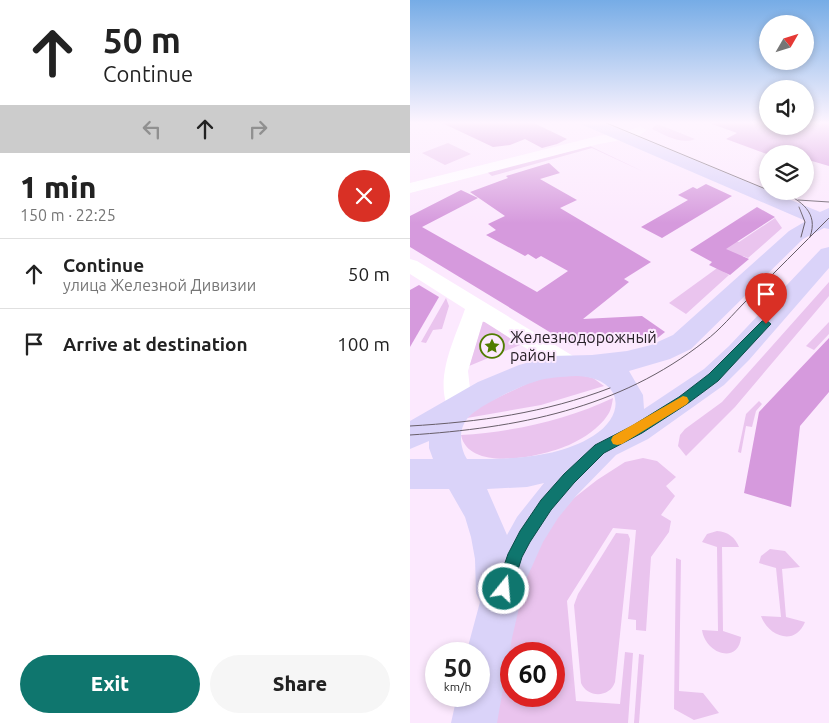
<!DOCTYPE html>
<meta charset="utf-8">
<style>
:root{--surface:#fff;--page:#f6f6f6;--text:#222;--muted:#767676;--line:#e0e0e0;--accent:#0f766e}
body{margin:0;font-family:Ubuntu,sans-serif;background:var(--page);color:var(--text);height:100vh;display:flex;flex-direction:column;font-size:19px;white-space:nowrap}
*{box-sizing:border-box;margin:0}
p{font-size:16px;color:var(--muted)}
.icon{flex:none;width:28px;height:28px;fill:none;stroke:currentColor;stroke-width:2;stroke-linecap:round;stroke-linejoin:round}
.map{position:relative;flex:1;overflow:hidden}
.panel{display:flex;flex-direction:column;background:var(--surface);width:410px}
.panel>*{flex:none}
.banner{background:#fff;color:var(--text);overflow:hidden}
.needle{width:32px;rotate:51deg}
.buttons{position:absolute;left:349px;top:15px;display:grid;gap:10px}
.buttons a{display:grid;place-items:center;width:55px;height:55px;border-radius:50%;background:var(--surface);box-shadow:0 2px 8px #0003;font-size:25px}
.speed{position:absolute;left:15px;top:642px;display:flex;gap:10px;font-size:25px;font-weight:700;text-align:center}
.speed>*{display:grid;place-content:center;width:65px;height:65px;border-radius:50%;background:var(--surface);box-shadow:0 2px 8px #0003;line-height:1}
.speed small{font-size:12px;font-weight:400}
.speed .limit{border:8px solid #d22;background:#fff;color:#111}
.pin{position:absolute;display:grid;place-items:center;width:42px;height:42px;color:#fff;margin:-51px -21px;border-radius:50% 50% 50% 0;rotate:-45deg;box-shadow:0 0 5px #0007}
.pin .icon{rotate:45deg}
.me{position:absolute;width:55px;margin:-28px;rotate:17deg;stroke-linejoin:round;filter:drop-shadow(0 0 4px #0008)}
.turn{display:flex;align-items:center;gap:18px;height:105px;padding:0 20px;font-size:22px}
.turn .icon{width:65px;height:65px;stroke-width:2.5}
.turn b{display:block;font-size:35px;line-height:42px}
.lanes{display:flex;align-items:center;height:48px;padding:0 20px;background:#0003;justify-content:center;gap:25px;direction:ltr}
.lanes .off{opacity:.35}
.round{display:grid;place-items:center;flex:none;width:52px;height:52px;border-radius:26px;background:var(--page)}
.summary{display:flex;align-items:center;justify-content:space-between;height:85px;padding:0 20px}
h1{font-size:30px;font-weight:800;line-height:38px}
.cta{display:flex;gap:10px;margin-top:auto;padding:10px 20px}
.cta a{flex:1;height:58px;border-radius:30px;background:var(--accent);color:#fff;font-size:20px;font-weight:800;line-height:58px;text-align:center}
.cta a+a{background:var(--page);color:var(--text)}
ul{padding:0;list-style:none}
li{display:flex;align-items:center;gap:15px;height:70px;padding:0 20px;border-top:1px solid var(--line)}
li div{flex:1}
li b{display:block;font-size:19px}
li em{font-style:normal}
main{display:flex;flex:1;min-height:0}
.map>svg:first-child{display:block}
</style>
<main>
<section class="panel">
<div class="banner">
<div class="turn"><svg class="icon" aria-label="ahead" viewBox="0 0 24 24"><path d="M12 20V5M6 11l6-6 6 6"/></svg><div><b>50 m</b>Continue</div></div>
<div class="lanes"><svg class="icon off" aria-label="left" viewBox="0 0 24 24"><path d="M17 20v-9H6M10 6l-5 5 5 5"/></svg><svg class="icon" aria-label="ahead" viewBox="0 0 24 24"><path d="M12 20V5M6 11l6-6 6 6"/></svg><svg class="icon off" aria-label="right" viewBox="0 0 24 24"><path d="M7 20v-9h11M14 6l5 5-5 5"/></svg></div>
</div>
<div class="summary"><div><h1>1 min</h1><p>150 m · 22:25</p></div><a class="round" style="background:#d93025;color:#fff"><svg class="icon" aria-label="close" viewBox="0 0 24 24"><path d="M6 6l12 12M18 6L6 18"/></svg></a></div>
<ul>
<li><svg class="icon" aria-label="ahead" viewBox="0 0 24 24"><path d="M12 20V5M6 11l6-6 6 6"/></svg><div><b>Continue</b><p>улица Железной Дивизии</p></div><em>50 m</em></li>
<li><svg class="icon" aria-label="arrive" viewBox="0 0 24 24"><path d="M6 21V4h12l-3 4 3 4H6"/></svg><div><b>Arrive at destination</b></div><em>100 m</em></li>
</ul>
<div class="cta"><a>Exit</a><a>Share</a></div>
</section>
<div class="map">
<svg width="419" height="723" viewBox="0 0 419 723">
<rect width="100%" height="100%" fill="#fce9fe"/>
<g fill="#eac4ee" fill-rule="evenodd">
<path d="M246,125H250L285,139C272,145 254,135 242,129Z"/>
<polygon points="38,143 61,154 35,165 12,153"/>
<polygon points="180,146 234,172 182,148 82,176 77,172"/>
<polygon points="365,218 372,228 338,258 333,256 314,272 319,275 276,314 259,303 310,266 299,259 326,241 329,242"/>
<polygon points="419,282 419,296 325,407 276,456 268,446 270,435 275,429 312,402"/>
<polygon points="36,298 39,306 32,329 23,330 16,343 11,342"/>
<polygon points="72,322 76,322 110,345 59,366"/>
<polygon points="419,322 419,334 404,350 396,346"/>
<polygon points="166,374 183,378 194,386 131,405 57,418 70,406 127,379"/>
<path d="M203,398C202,404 201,411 197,416C189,428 174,438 161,444C136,456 59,474 51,435C103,432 156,420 203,398Z"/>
<polygon points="349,401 352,404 346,411 342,427 336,426 331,453 328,452 336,414"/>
<path d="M233,458L247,461L266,477L256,486L265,496L251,515L261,521L259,532L241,557L236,631L226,630V620L218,619L226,530L203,528L157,601L166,701L210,704L215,652L223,653L218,723H86L110,585L139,527L164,498L187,480L215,462ZM101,654H144V696H101Z"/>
<path d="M307,531C318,532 325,537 329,547H312L313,631L331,637C329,664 296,655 292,630L308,631L307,547L292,542L297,534Z"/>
<path d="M206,533L218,534L220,539L205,682C200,698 177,698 171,683L164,605L168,594Z"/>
<path d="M360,549L375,551L390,567L372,569L376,617L395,622C385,647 358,636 351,616L371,617L366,568L349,563L351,556Z"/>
<polygon points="266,558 271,560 269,691 293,693 309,713 284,720 264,709"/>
<polygon points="229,654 234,655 229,723 224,723"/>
</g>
<g fill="#d69add">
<polygon points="30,122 122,122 157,139 147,144 132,148 115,139 100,145 83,147"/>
<polygon points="302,122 358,122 358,126 395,126 395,122 419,122 419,166 395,159 395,154 357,154 316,139 327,133 302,124"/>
<polygon points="139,163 150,173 130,179 167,200 150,208 241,262 214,279 219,282 173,319 232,316 255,332 245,340 161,345 0,247 0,216 51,190 68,198 12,227 127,292 158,271 131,256 126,259 118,254 115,256 76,235 86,230 78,224 95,216 60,192 98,178 96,176"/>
<polygon points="296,184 322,196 252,238 231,227 278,200 268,195 283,187 287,189"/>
<polygon points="347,207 365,217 316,249 339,259 320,275 299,265 302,262 280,250"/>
<polygon points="9,285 29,297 0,347 0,290"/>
<polygon points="419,338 419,392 390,426 381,507 334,493 349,412"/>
</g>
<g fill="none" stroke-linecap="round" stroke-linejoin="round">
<g fill="#fff" fill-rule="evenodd">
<polygon points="230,126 237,130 227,137 189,144 0,193 0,183 188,136 218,131"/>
<path d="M0,259L7,261L168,359L172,365L168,371L160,374L152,371L73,321L58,371L62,406L58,413L49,417L40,413C23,380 44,341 55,309L0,274Z"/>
</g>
<path fill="#dad3f9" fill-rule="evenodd" d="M171,122H192L410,212L419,208V229L414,228L393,239L281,349L260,359L219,371L233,395L234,409L294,369L319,346L411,249L419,247V268L339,360L314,385L238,439L206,455L166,496L148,518L133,542L115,582L102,638L87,723H41L47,696H69V654H56L70,602L66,593L65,559L61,537L55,517L39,489H0V459H23L19,448V441L0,449V421L68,382L109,365L141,356L182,355L217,351L241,345L263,335L379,231L396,221L173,125ZM166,376C211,377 219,413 183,436C146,459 98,459 57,459C50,448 48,430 57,419C66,407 110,386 124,382C138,377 152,377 166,376ZM134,483L107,517L97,535L77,489L117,487Z"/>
<g stroke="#685e69" stroke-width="1">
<polyline points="194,122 358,190"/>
<path d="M371,191C391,201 409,212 400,237"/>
<polyline points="388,200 419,202"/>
<polyline points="389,207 395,222 391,237"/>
<path d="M0,426C69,422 135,413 200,388"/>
<path d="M0,435C107,428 209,409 295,341C310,330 323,314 336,301C364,273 391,246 419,218"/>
</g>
</g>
<linearGradient id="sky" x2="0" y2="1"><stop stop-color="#76ace6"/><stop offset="0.55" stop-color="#fef5ff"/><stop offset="1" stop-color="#fef5ff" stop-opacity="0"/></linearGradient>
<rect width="419" height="223" fill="url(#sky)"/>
<polygon fill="#0f766e" stroke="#0a4d48" points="356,320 361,324 359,326 308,381 277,404 232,433 194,453 164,483 141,510 120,542 112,557 100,595 94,597 88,595 86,589 98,554 110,531 131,500 154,474 185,445 222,426 269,397 299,374 352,321"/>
<polygon fill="#f59e0b" points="273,396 277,397 279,401 277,404 212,444 207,445 203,444 201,440 203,436"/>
<defs>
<g id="sight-ring" transform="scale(1.25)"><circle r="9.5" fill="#fce9fe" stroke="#507c00" stroke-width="1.5"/><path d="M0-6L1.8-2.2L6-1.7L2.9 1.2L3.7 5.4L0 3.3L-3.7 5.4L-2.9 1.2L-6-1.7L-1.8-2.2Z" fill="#507c00"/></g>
</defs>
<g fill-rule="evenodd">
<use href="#sight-ring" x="82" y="346"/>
</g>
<g text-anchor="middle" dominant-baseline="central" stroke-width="4" stroke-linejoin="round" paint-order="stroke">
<g font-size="16" fill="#292229" stroke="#fce9fe" text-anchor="start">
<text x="100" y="337">Железнодорожный<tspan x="100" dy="18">район</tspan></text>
</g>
</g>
</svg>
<div class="buttons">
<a><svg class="needle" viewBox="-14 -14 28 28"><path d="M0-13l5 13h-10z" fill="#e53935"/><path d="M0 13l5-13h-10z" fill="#767676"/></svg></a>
<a><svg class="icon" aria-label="sound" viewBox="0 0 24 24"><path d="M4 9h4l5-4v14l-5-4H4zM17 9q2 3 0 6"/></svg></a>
<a><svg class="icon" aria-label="layers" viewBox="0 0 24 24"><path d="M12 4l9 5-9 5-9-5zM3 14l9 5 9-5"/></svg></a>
</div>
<div class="speed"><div>50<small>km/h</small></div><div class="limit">60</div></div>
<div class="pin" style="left:356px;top:324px;background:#d93025"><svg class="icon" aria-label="arrive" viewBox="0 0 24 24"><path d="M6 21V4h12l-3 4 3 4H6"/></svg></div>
<svg class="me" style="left:94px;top:589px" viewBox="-20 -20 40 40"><circle r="17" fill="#0f766e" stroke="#fff" stroke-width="3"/><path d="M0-11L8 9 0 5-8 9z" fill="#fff"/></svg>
</div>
</main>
